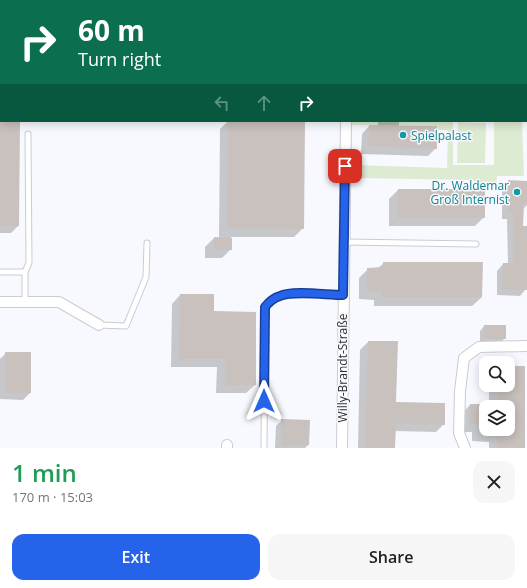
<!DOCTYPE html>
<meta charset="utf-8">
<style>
:root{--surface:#fff;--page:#f6f6f6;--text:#202124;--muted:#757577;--accent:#2563eb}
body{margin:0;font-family:"Open Sans",sans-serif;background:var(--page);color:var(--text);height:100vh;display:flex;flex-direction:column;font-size:15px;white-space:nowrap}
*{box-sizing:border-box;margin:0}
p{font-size:13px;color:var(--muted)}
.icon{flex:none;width:22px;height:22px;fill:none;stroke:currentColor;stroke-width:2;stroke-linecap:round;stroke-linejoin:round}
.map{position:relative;height:448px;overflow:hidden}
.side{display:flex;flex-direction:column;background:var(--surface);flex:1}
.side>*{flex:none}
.guide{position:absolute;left:0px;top:0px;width:527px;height:122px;box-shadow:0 2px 10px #0003;background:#0b6e4f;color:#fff;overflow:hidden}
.buttons{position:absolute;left:479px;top:356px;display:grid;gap:8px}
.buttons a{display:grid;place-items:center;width:36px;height:36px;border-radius:8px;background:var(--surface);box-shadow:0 2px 10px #0003;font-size:20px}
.pin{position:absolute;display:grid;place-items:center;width:34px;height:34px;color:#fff;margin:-17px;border-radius:8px;box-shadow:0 2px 6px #0006}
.me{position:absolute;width:44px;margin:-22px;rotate:0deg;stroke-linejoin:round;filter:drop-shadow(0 0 3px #0008)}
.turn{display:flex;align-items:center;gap:14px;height:84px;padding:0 12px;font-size:18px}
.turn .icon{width:52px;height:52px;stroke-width:2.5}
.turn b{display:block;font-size:28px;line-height:34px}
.lanes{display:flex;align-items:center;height:38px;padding:0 12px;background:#0003;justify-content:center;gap:20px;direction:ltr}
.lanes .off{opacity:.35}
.round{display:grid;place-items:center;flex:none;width:42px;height:42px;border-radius:12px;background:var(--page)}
.head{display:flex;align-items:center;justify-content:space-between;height:68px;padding:0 12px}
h1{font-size:24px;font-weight:600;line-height:30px;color:#1e9e55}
.cta{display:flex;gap:8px;margin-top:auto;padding:8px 12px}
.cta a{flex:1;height:46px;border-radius:12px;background:var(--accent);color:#fff;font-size:16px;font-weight:600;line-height:46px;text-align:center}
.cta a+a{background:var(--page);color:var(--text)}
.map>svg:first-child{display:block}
</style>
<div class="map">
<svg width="527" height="448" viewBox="0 0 527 448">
<rect width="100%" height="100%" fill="#f8f9fe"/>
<g fill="#deebd3">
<polygon points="358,0 500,0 358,1"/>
<polygon points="352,121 453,121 453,165 494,165 494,121 522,121 524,176 497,176 496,186 474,185 474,180 352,178 353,165 447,168 448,130 438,130 437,126 352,125"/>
<polygon points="458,122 486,123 485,163 457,163"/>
</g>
<g fill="#0003" fill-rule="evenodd">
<polygon points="123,0 195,0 122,1"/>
<rect x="219" y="0" width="51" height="1"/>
<rect x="0" y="22" width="1" height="69"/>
<polygon points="228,121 304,121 303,228 294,237 231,237 231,249 222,258 205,258 205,247 214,238 219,238 220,129"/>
<polygon points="378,121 399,121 399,127 436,148 428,156 361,154 362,134 369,126 378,126"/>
<polygon points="0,123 18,226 11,233 0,233"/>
<polygon points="509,181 527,182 527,205 523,209 522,227 527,227 526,289 520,296 497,295 497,271 503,264 508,264 507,219 502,219 502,188"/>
<polygon points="398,190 484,190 484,217 475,226 389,226 389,199"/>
<polygon points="384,263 482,297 472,306 374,306 374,300 359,299 359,278 368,269 378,268"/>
<polygon points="180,295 213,312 255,385 246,393 216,393 217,367 171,367 172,304"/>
<polygon points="484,326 505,338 500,343 480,343 480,331"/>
<polygon points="368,342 395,403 444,424 436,432 395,431 394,448 358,448 360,350"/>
<polygon points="6,353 30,393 23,400 0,399 0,359"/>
<path d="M508,367L524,448H489V442L472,441V432H461V414L470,405H489V385H508ZM486,407H508V429H486Z"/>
<polygon points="282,420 309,421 308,445 305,448 275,448 276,426"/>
</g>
<g fill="#c9c1bd">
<polygon points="228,121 305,121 304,229 227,228"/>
<polygon points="0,122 20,122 19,226 0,226"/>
<polygon points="369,125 437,126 437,149 368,146"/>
<polygon points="508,180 527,181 527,203 524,203 523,226 527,226 527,290 502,289 503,263 514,263 513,213 508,213"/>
<polygon points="398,189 485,189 485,218 397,218"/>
<polygon points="214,237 232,238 232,250 214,250"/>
<polygon points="383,262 483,262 482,297 382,297 382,292 367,291 367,268 383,267"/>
<polygon points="180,294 214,294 214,311 256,312 256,385 225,385 225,359 179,359"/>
<rect x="484" y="325" width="22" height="14"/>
<polygon points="368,341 398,341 396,402 445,403 445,425 396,424 395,448 365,448"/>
<rect x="5" y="352" width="26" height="41"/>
<polygon points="508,366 525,366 525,448 497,448 497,429 508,429 508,407 498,407 498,385 508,385"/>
<polygon points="470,404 486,404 486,424 469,424"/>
<polygon points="281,419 310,420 309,445 281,445"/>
</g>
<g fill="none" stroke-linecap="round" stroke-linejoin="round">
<g stroke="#caccd3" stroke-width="7">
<g id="service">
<polyline points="526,0 527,25"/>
<polyline points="113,1 113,0"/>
<polyline points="344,242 476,244"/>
<polyline points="0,272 25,272"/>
<polyline points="25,302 25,272 29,263 28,134"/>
<polyline points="99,325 126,326 146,277 147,243"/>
<path d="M264,448L265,307C269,302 273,298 280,296C293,290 327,295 343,295"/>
</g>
</g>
<g stroke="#caccd3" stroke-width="12">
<g id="minor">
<polyline points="349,1 349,0"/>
<polyline points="526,25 527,26"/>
<polyline points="0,302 59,302 99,325"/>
<polyline points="227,448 227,445"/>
<polyline points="342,448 346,121"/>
<polyline points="465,448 459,433 460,391 464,358 479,347 527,346"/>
</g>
</g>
<use href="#service" stroke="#fff" stroke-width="5"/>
<use href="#minor" stroke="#fff" stroke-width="10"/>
</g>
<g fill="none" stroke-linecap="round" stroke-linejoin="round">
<g stroke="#184099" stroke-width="10">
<path id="route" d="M264,401L265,307C269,302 273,298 280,296C293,290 327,295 343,295L345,166"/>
</g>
<use href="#route" stroke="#2563eb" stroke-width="7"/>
</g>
<g fill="#0f9aa8" stroke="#f8f9fe" stroke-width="1.5">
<circle cx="403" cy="135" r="4"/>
<circle cx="517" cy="192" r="4"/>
</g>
<g text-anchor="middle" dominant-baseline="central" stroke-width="3" stroke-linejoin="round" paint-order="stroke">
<g font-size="12" fill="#0d838f" stroke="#f8f9fe" text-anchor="start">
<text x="411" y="135">Spielpalast</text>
<text x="509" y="185" text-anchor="end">Dr. Waldemar<tspan x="509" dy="14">Groß Internist</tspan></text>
</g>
<g font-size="12" fill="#2d2e31" stroke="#f8f9fe">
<text transform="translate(342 368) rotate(-90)">Willy-Brandt-Straße</text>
</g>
</g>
</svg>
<div class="buttons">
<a><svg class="icon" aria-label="search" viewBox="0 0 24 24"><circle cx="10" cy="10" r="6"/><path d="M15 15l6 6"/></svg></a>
<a><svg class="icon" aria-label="layers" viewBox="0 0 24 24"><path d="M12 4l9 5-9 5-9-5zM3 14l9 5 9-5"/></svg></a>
</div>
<div class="pin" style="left:345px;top:166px;background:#d93025"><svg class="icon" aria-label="arrive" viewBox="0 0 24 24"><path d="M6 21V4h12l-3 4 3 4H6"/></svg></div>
<svg class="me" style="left:264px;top:401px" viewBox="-20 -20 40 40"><path d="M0-17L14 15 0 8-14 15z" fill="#2563eb" stroke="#fff" stroke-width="4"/></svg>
<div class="guide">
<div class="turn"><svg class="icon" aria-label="right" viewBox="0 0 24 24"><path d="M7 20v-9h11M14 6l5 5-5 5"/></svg><div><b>60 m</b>Turn right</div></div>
<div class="lanes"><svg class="icon off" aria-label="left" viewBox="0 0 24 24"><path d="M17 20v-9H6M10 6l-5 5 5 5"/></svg><svg class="icon off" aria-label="ahead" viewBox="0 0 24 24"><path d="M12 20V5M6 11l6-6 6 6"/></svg><svg class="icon" aria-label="right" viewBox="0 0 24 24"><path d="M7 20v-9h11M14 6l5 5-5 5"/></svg></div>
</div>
</div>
<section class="side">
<div class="head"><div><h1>1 min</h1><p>170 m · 15:03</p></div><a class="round"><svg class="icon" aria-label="close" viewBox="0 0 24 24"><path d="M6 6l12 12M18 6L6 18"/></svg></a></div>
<div class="cta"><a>Exit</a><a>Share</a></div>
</section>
